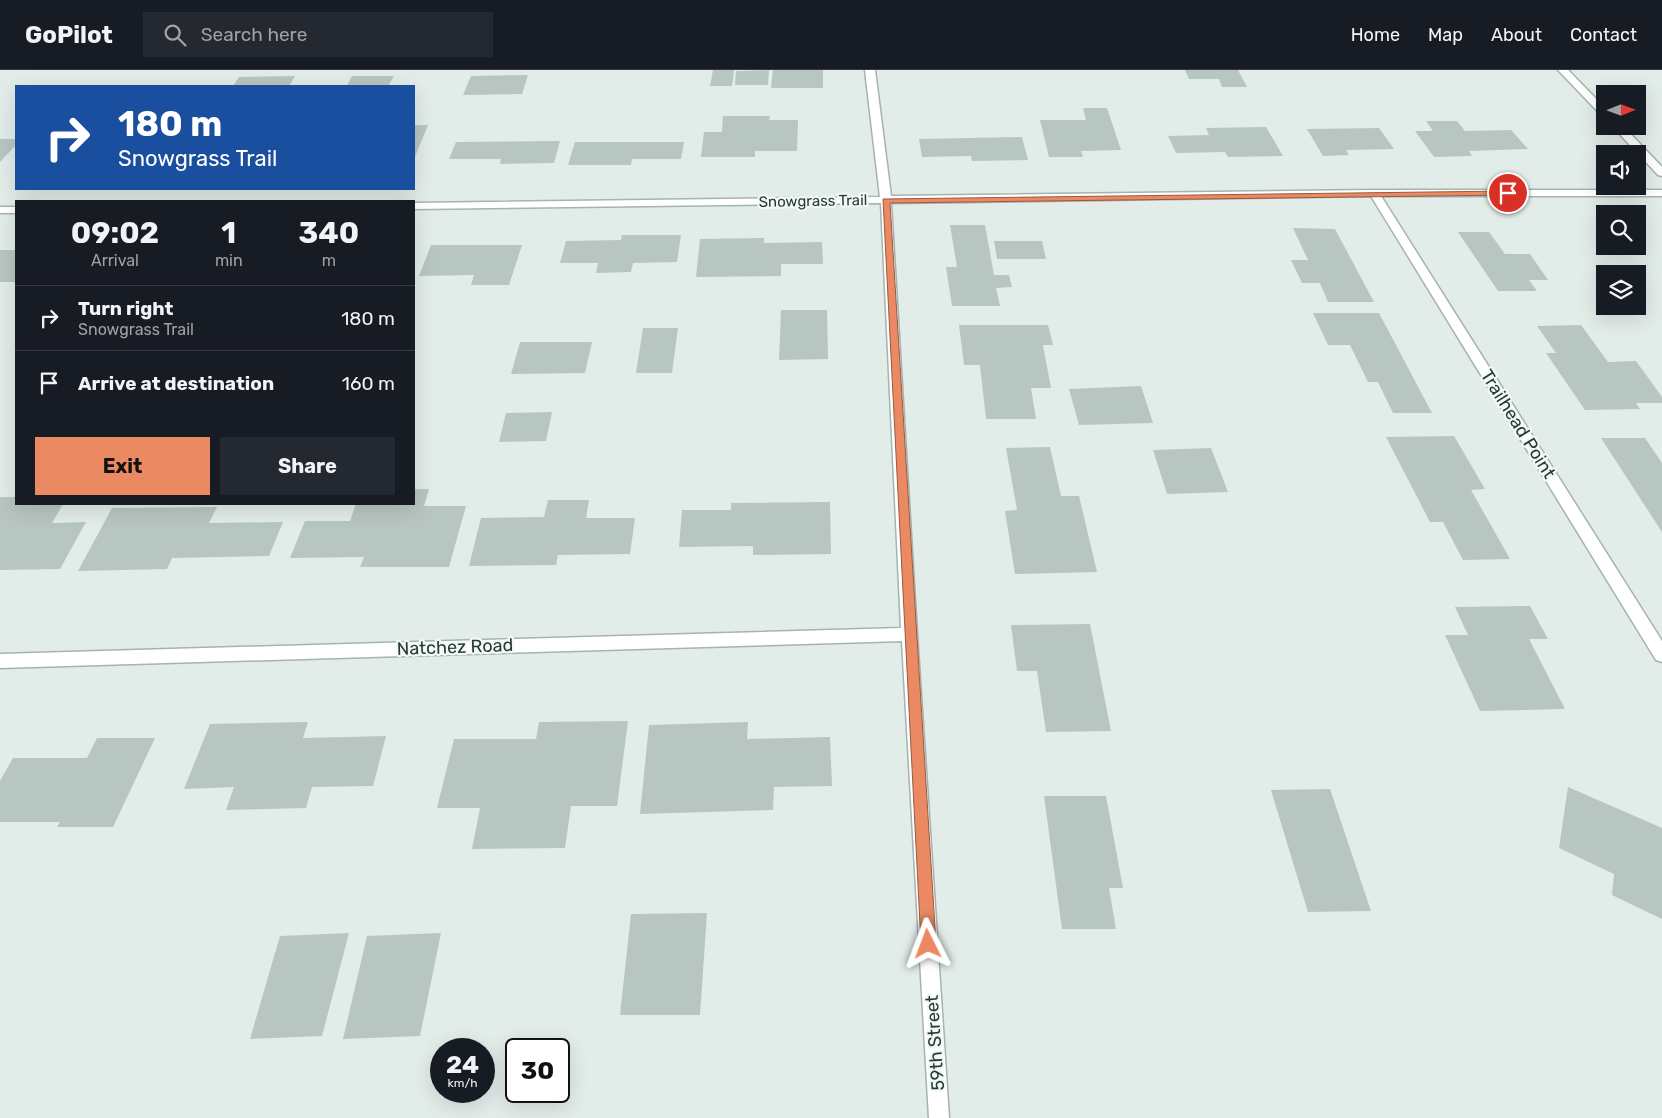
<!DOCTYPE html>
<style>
:root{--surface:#171b24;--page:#242831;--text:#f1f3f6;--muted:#9ea1a6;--line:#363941;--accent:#ea8962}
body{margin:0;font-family:Rubik,sans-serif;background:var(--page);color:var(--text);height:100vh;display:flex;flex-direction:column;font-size:19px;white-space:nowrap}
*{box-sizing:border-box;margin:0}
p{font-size:16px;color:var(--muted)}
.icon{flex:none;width:28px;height:28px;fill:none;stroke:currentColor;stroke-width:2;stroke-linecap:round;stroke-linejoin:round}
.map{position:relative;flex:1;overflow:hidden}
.sheet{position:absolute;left:15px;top:130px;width:400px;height:305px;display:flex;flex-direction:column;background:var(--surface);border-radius:0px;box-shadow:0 5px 20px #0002}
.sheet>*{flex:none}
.guide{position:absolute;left:15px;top:15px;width:400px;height:105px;border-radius:0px;box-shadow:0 5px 20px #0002;background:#1a4fa0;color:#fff;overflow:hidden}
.needle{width:32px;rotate:89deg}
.buttons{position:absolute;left:1596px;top:15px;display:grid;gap:10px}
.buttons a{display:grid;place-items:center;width:50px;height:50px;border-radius:0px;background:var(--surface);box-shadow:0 5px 20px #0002;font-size:25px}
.speed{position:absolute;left:430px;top:968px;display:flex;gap:10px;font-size:25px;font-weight:700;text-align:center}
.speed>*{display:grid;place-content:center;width:65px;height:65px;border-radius:50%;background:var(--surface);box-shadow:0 5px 20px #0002;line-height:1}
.speed small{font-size:12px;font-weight:400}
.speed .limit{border:2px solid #111;border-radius:8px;background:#fff;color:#111}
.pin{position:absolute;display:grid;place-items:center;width:42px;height:42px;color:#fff;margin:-21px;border:2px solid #fff;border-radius:50%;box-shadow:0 1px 5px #0007}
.me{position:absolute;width:55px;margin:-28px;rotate:357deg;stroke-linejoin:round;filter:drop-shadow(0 0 4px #0008)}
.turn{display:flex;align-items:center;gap:18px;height:105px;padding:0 20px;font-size:22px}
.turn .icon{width:65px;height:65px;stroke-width:2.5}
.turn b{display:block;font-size:35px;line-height:42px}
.eta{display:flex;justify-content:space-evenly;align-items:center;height:85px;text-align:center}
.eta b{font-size:30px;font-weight:700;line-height:35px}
.primary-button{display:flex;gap:10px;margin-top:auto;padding:10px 20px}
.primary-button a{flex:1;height:58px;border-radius:0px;background:var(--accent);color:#111;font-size:20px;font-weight:700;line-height:58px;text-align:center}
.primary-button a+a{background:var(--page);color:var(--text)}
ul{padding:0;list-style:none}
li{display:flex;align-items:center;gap:15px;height:65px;padding:0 20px;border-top:1px solid var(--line)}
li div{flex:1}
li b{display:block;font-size:19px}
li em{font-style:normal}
header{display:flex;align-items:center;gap:30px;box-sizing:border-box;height:70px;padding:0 25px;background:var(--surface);border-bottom:1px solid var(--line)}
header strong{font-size:24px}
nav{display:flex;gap:28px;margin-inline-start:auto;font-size:18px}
.search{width:350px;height:45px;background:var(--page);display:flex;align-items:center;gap:12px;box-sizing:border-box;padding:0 18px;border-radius:0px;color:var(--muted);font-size:19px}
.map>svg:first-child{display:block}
</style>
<header>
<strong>GoPilot</strong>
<div class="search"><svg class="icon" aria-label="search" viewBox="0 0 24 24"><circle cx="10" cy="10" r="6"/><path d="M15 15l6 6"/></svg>Search here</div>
<nav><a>Home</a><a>Map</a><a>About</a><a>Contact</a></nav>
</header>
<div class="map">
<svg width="1662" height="1048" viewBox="0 0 1662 1048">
<rect width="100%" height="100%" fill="#e2ece8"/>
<g fill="#b8c6c1">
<polygon points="713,0 734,0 732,16 710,16"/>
<polygon points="769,0 768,15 735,15 736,1"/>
<polygon points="773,0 823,0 823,18 771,18"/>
<polygon points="1185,0 1238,0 1247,17 1222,17 1219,9 1189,9"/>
<polygon points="528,5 522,24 463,25 471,6"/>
<polygon points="295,6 289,16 233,16 239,7"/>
<polygon points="352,6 394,6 388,16 347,16"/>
<polygon points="1083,38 1107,38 1121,80 1081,81 1083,87 1049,87 1040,50 1086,50"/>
<polygon points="723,46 770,46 769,50 798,50 797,81 755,81 755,87 701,87 704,62 722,62"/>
<polygon points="1426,51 1457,51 1465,61 1511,60 1528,79 1469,81 1472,86 1434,87 1415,61 1433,61"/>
<polygon points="414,55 428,55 414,89"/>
<polygon points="1266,57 1283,86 1228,87 1225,82 1176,83 1168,66 1209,65 1206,58"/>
<polygon points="1379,58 1394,79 1346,80 1349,85 1323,86 1307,59"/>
<polygon points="1022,67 1028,90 972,91 971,86 922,87 919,69"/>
<polygon points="0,69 16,69 16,75 0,92"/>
<polygon points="560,71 554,93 500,94 501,89 449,89 456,72"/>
<polygon points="575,72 684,72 681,89 632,89 631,95 568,95"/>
<polygon points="950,155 985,155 994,205 1009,205 1012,217 996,218 1000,236 952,236 946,197 957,197"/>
<polygon points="1293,158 1335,159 1374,232 1328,232 1320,213 1302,213 1291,190 1308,190"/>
<polygon points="1458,162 1489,162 1505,184 1530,184 1548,210 1529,210 1537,221 1498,221"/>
<polygon points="622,165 681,165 677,192 633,193 631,202 596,203 598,193 560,193 566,171 621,170"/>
<polygon points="764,168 764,173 822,172 823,194 781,194 781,206 696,207 700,169"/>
<polygon points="994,171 1042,171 1046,189 997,189"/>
<polygon points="431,175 522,175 509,215 471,215 474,205 419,206"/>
<rect x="0" y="180" width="16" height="32"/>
<polygon points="781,240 827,240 828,289 779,290"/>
<polygon points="1313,243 1379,243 1432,343 1393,343 1378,312 1368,312 1350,275 1328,275"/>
<polygon points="959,255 1048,255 1053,275 1043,275 1051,318 1031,318 1036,349 986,349 980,295 964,295"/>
<polygon points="1581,255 1608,292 1636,291 1662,327 1662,333 1636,333 1640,339 1585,340 1546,283 1556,283 1537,256"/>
<polygon points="643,258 678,258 672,303 636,303"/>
<polygon points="520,272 592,272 585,303 511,304"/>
<polygon points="1141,316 1153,353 1079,355 1069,319"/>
<polygon points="552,342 546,371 499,372 506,343"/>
<polygon points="1454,366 1485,419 1471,420 1510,489 1463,490 1443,452 1430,452 1386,367"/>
<polygon points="1601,368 1645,368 1662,393 1662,462"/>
<polygon points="1050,377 1061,426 1079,426 1097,502 1015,504 1005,441 1017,440 1006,378"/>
<polygon points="1211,378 1228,422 1167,424 1153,380"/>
<polygon points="414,419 429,419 424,436 466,436 449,497 360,497 364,487 290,488 305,451 350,451 356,434 414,434"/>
<polygon points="0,427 16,427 16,434 63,434 52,453 86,452 60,499 0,500"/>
<polygon points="548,430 589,430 586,448 635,448 630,484 558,485 556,495 469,496 481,448 544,447"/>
<polygon points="830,432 831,484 753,485 753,476 679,477 682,440 731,440 731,433"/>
<polygon points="217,437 209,453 283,452 269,486 172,488 167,499 78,501 112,438"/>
<polygon points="1530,536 1548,569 1529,569 1565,639 1480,641 1445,565 1468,565 1455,537"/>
<polygon points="1090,554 1111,661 1046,662 1037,601 1017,601 1011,555"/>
<polygon points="628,651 617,736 571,736 565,778 472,779 480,738 437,738 454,669 536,669 539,652"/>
<polygon points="308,652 303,668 386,666 373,716 312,717 306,738 226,740 234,717 184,719 210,654"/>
<polygon points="748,652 747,669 830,667 832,716 774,717 773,740 640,744 649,655"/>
<polygon points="97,668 155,668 113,757 57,757 60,752 0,752 0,711 13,688 87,688"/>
<polygon points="1568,717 1662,758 1662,849 1612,825 1614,804 1559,778"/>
<polygon points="1330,719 1371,841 1308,842 1271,720"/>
<polygon points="1044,726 1106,726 1123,818 1109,818 1116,859 1062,859"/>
<polygon points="707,843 700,945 620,945 631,844"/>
<polygon points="349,863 322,966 250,969 280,866"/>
<polygon points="441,863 420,966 343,969 367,866"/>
</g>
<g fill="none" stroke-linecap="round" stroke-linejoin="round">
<g stroke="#a5b4af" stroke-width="3">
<g id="minor">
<polygon points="865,0 875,0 891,126 1374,120 1662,120 1662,126 1381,126 1662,571 1662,592 1656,590 1371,126 891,133 917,564 949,1048 929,1048 902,571 0,598 0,584 901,558 881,133 414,139 414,133 880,127"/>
<polygon points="1558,0 1568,0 1605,38 1605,47 1602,46"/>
<polygon points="1612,56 1623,56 1662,97 1662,106 1658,105"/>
<rect x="0" y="137" width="16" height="6"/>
</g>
</g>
<use href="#minor" fill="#fff" fill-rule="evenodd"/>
</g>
<polygon fill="#ea8962" stroke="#985940" points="1508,121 1511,121 1511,125 890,133 936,874 933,879 928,881 923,879 921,874 883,129"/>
<g text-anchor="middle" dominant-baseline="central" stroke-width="4.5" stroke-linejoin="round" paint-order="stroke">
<g font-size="15" fill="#233c36" stroke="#f3f8f6">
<text transform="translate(813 131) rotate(-1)">Snowgrass Trail</text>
</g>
<g font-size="18" fill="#233c36" stroke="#f3f8f6">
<text transform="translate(1518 354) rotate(58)">Trailhead Point</text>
<text transform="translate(455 577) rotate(-2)">Natchez Road</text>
<text transform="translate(935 973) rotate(-94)">59th Street</text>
</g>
</g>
</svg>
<div class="buttons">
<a><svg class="needle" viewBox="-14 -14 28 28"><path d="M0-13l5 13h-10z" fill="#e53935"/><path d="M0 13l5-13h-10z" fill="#9ea1a6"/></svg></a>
<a><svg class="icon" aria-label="sound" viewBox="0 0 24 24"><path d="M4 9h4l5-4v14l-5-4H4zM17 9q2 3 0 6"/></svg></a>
<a><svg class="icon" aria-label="search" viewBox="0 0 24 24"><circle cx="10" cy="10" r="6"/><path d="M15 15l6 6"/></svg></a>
<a><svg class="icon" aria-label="layers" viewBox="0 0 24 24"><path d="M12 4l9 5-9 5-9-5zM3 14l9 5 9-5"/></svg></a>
</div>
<div class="speed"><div>24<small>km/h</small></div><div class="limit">30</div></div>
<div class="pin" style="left:1508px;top:123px;background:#d93025"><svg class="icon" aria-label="arrive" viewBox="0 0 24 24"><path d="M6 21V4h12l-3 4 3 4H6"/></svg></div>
<svg class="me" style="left:928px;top:874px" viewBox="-20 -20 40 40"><path d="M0-17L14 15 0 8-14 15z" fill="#ea8962" stroke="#fff" stroke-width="4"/></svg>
<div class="guide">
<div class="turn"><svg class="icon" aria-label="right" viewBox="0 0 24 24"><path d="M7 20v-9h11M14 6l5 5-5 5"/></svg><div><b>180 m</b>Snowgrass Trail</div></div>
</div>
<section class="sheet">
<div class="eta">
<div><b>09:02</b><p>Arrival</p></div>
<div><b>1</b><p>min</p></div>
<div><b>340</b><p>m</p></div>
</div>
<ul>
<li><svg class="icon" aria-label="right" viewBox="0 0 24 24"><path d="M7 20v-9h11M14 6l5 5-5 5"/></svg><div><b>Turn right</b><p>Snowgrass Trail</p></div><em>180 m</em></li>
<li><svg class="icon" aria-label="arrive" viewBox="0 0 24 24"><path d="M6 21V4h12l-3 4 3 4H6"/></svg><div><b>Arrive at destination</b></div><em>160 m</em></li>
</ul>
<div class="primary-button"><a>Exit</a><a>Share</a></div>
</section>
</div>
